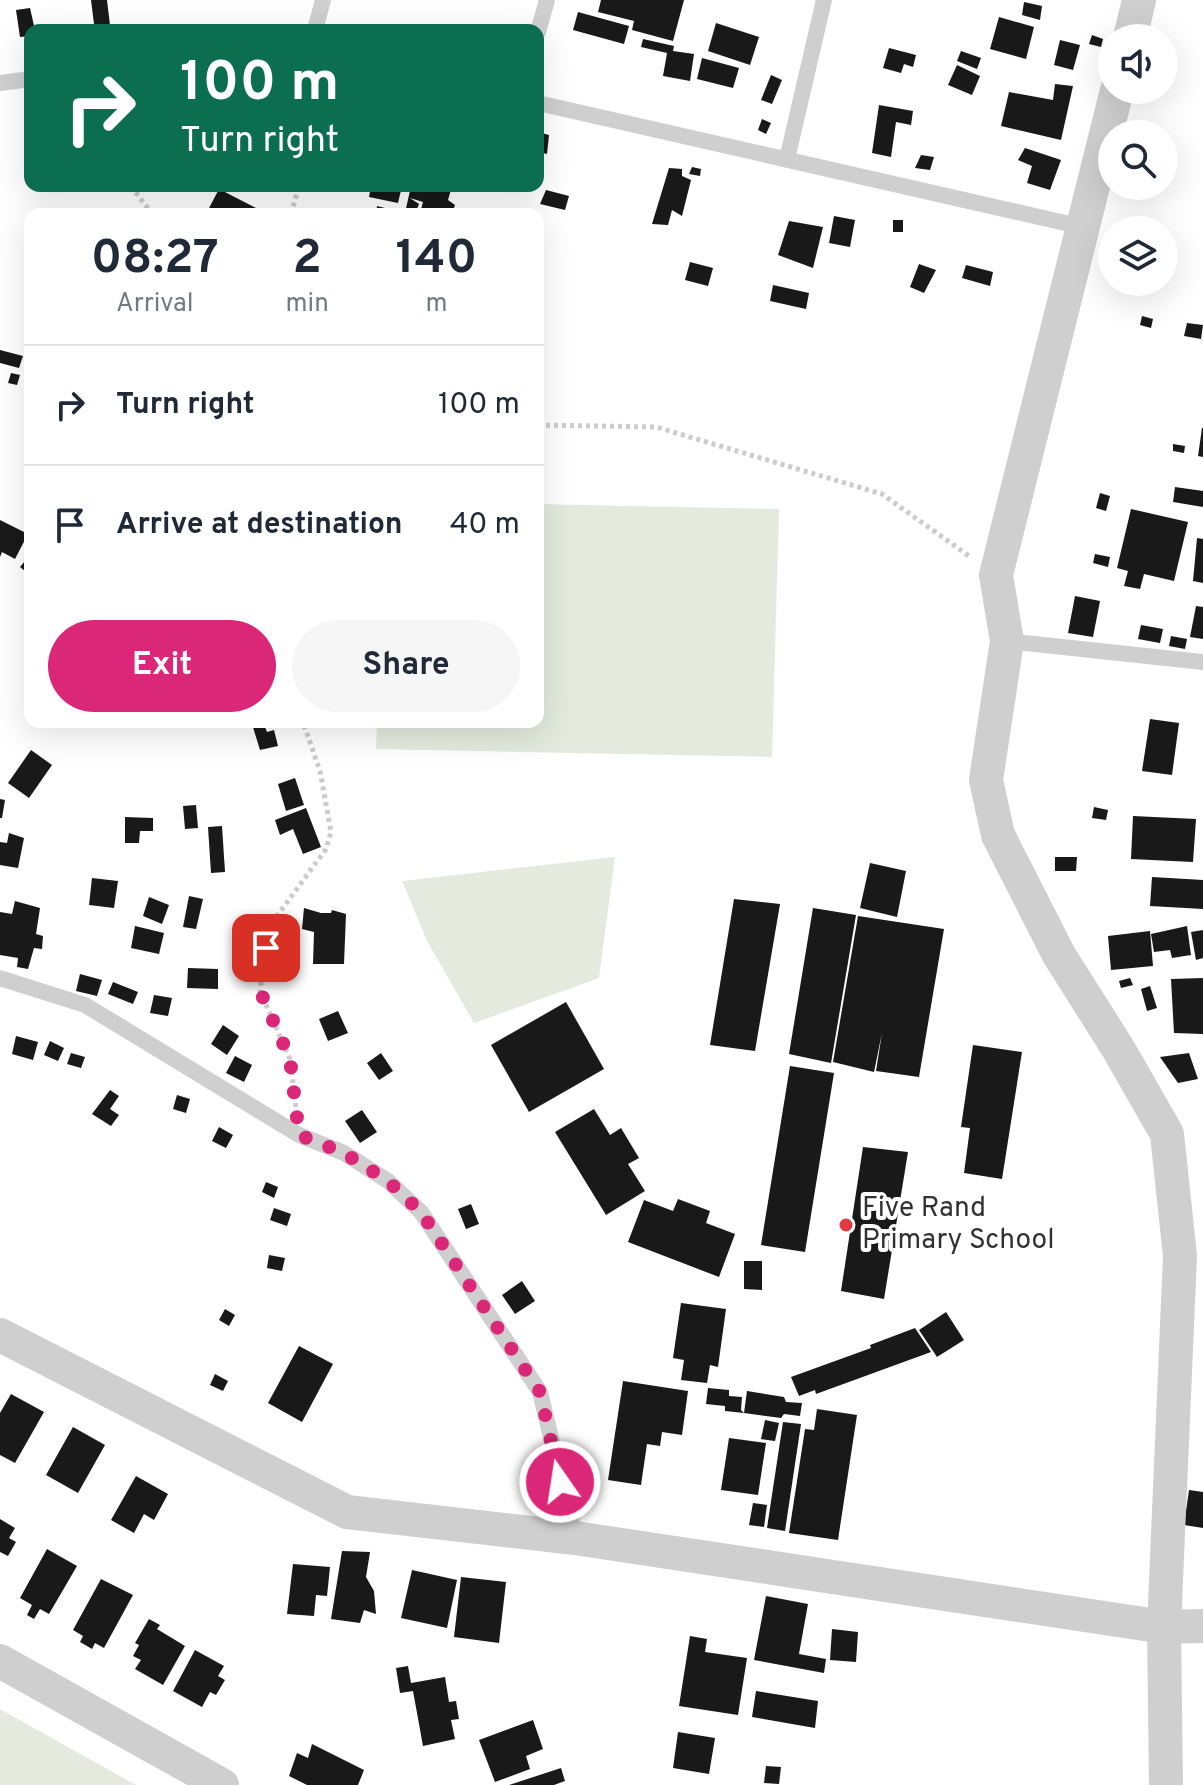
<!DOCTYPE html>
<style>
:root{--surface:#fff;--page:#f6f6f7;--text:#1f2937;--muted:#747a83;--line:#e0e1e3;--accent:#db2777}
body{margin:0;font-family:Overpass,sans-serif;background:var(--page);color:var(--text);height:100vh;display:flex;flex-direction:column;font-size:30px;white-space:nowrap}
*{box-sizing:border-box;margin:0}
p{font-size:26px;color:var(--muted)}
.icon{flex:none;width:44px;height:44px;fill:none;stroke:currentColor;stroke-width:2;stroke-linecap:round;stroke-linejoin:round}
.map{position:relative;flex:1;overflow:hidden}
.sheet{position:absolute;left:24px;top:208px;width:520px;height:520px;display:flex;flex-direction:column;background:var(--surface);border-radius:16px;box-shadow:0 8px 32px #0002}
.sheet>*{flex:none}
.banner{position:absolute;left:24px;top:24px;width:520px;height:168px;border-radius:16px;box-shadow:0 8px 32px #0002;background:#0b6e4f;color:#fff;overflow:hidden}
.buttons{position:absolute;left:1098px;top:24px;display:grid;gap:16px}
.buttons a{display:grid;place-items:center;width:80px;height:80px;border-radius:50%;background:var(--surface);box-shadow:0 8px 32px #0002;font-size:40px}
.pin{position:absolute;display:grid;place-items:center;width:68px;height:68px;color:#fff;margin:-34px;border-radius:16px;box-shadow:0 4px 12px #0006}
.me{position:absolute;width:88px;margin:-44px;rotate:347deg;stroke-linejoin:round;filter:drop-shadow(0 0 6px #0008)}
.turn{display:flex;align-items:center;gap:28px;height:168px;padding:0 24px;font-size:36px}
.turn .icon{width:104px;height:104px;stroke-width:2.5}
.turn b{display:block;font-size:56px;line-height:68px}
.eta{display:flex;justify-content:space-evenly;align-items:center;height:136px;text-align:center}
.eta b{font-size:48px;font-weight:700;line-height:56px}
.primary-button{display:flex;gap:16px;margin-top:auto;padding:16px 24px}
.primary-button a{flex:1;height:92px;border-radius:48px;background:var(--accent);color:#fff;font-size:32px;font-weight:700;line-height:92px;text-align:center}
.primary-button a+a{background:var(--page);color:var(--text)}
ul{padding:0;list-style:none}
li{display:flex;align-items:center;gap:24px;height:120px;padding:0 24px;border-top:2px solid var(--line)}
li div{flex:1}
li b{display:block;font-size:30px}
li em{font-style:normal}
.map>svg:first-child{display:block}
</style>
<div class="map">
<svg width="1203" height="1785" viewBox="0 0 1203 1785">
<rect width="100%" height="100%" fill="#fff"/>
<g fill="#e4ebde">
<polygon points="538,504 779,509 772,757 376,749 377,722 538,722"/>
<polygon points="615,857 599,978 474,1023 427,941 402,881"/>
<polygon points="0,1709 136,1785 0,1785"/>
</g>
<g fill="#191919">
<polygon points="91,0 107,0 110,25 94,24"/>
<polygon points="601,0 684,0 673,41 632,30 634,21 598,12"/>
<polygon points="1024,2 1042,6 1040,20 1022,15"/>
<polygon points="30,8 35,30 30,30 30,36 20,37 16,10"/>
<polygon points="578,12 629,26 624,44 573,30"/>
<polygon points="999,17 1034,27 1026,59 990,49"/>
<polygon points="716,23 759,37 750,65 708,51"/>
<polygon points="1092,35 1103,39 1101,47 1089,44"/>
<polygon points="643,39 674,46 673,51 694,54 690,81 663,76 667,53 641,47"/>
<polygon points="1060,40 1080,45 1073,70 1054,65"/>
<polygon points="889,48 916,55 913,67 904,64 901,73 883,68"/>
<polygon points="961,51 981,58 977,69 957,61"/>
<polygon points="702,58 739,68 733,88 697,79"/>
<polygon points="957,65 980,76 972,95 948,85"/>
<polygon points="771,75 782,80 772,104 761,100"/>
<polygon points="1055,84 1073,86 1061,140 1001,126 1009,92 1053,100"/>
<polygon points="879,105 913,111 911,125 896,122 891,157 872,153"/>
<polygon points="762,119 771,123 766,134 758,130"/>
<polygon points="538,132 549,135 547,154 538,152"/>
<polygon points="1025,148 1061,160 1050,190 1027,183 1032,166 1018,160"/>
<polygon points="921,155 934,157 930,170 915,168"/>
<polygon points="692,167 701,169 700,176 689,174"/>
<polygon points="669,168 682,169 682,176 691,180 682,216 672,210 668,225 652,224"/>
<polygon points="371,186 402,186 398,203 369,197"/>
<polygon points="411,186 452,186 448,200 455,205 452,214 420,213 423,202 410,198 419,204 415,214 376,214 377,206 405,213"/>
<polygon points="219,189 260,210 258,214 215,214 208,210"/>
<polygon points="546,190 569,196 565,210 540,204"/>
<polygon points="834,216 855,220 850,247 829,243"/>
<rect x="893" y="220" width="10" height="12"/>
<polygon points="789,221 823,227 813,268 778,255"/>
<polygon points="1164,234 1171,235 1169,249 1164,248"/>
<polygon points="690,262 713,268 708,286 685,280"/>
<polygon points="919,264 936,270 924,293 910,287"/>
<polygon points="966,265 993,272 990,286 962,278"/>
<polygon points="773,285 809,293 806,309 770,301"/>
<polygon points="1142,316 1153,319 1151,328 1140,325"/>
<polygon points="1187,323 1203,325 1201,339 1184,336"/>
<polygon points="0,350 23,356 19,368 0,363"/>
<polygon points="11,373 20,375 17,385 8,383"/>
<polygon points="1202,428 1203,428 1203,457 1198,456"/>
<polygon points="1173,444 1185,446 1184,453 1173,451"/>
<polygon points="1175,487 1203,491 1203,507 1173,502"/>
<polygon points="1100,493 1110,496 1106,511 1096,508"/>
<polygon points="1131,509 1188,522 1174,581 1144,574 1140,589 1124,586 1128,571 1117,568"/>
<polygon points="0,520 28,534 15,559 2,552 0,557"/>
<polygon points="1197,538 1203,539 1203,583 1193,581"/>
<polygon points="1095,554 1110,557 1108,567 1093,563"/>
<polygon points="30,555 30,575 20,567"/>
<polygon points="1075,596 1100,601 1093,637 1068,633"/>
<polygon points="1196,606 1203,607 1203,639 1190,637"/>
<polygon points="1141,625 1163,629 1160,643 1138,639"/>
<polygon points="1171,636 1187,639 1185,649 1169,646"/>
<polygon points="1150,719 1179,723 1172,775 1142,771"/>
<polygon points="256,722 263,722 267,732 274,730 278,746 260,750 252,724"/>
<polygon points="31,750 52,765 29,798 8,783"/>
<polygon points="295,778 304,805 286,811 278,784"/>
<polygon points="0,799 5,800 2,818 0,818"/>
<polygon points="196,805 198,828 185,829 183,806"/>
<polygon points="1094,807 1108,810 1106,820 1092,818"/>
<polygon points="306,808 321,847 303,854 293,829 280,835 275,820"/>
<polygon points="1133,816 1196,819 1193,862 1131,859"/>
<polygon points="125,817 153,818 153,831 140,831 139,843 125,843"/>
<polygon points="222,826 225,872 211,873 208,827"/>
<polygon points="9,833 24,838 18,868 0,865 0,842 7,843"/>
<polygon points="1055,857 1077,857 1076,871 1055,871"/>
<polygon points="870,863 906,871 897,917 860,908"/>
<polygon points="1152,877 1203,880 1203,909 1150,906"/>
<polygon points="92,878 118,881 114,908 89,905"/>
<polygon points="189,896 203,899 196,929 183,927"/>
<polygon points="149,897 169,905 162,924 143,916"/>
<polygon points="734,899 780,904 755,1051 710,1045"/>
<polygon points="15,901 40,908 36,934 43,936 42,949 34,948 28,969 17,967 18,958 0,955 0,912 12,914"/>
<polygon points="304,908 321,913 331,913 332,910 346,914 344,964 313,964 314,932 302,929"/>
<polygon points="813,908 856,915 831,1063 789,1054"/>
<polygon points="858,916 944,929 919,1077 876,1071 882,1033 874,1072 833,1062"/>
<polygon points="135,926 164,933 159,954 131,948"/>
<polygon points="1187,926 1191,955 1172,958 1170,950 1154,952 1151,934"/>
<polygon points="1203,930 1203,958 1196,960 1191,932"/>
<polygon points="1150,931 1153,966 1111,970 1108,936"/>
<polygon points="188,968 218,969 218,989 187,988"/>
<polygon points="80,974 102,980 97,996 76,991"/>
<polygon points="1130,978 1133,985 1121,988 1119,981"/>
<polygon points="1203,978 1203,1034 1174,1033 1171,979"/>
<polygon points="113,982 138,992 133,1004 108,994"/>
<polygon points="1150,986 1157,1008 1147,1011 1141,989"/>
<polygon points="154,995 172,998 168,1016 150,1013"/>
<polygon points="566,1002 604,1069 529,1112 491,1045"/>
<polygon points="338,1011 348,1033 328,1041 319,1019"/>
<polygon points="223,1025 239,1036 227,1055 211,1044"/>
<polygon points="16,1036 38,1042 33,1060 12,1054"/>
<polygon points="50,1041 64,1048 58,1061 44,1055"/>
<polygon points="973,1045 1022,1052 1002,1179 964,1173 970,1128 961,1127"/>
<polygon points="71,1053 85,1057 81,1068 67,1064"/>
<polygon points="381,1053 393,1071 379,1080 367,1063"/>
<polygon points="1189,1053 1198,1079 1178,1083 1160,1057"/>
<polygon points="235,1056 252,1065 244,1082 226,1073"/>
<polygon points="790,1066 834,1073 805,1252 761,1245"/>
<polygon points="110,1090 119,1096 110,1109 119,1115 111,1126 92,1114"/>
<polygon points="177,1095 190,1099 186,1113 173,1109"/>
<polygon points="594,1109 610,1135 621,1128 639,1158 628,1164 645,1191 606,1215 555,1132"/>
<polygon points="362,1110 377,1132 360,1143 345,1121"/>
<polygon points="219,1127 233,1135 226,1148 212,1141"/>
<polygon points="863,1147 908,1152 884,1299 841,1291"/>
<polygon points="266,1182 278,1187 274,1198 262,1192"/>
<polygon points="678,1199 710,1211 706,1223 735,1234 719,1277 628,1242 644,1200 673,1211"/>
<polygon points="471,1204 479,1224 466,1229 458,1209"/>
<polygon points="274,1208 291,1214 287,1226 270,1220"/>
<polygon points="269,1255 285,1258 282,1271 267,1268"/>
<polygon points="744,1261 762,1261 762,1290 744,1289"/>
<polygon points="522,1281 535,1301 515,1314 502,1295"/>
<polygon points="681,1303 726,1309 718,1367 710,1365 707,1383 681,1380 684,1360 673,1358"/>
<polygon points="225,1309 235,1315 229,1326 219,1320"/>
<polygon points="946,1312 964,1340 937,1357 919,1330"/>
<polygon points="915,1328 931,1352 816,1394 815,1390 799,1396 791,1377 871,1348 870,1345"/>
<polygon points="299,1346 333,1364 302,1422 268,1403"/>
<polygon points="215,1374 228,1381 223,1391 210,1385"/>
<polygon points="623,1381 688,1391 682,1435 662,1432 660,1446 647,1444 641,1485 608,1480"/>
<polygon points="708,1388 729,1390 729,1396 742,1397 741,1410 744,1413 725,1411 725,1406 706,1404"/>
<polygon points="747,1391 784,1397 786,1402 802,1403 800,1416 784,1414 781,1418 744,1413"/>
<polygon points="11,1394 44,1412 15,1463 0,1455 0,1413"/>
<polygon points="817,1409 857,1415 838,1540 789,1533 805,1429 814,1430"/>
<polygon points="765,1420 779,1423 775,1441 761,1439"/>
<polygon points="783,1422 801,1424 785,1531 767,1528"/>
<polygon points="73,1427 105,1445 78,1493 46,1475"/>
<polygon points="729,1438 766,1443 758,1495 721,1490"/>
<polygon points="136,1476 168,1494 154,1520 144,1514 134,1533 111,1520"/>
<polygon points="1189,1490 1203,1492 1203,1528 1184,1525"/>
<polygon points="753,1503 767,1505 764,1527 749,1525"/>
<polygon points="0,1519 15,1528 9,1538 16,1542 8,1556 0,1552"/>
<polygon points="47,1549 77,1566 49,1614 40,1609 34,1619 27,1615 32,1605 20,1598"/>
<polygon points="342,1551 370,1552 366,1577 374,1591 376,1614 364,1610 360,1623 331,1619"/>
<polygon points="293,1564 330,1567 327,1596 316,1595 314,1616 287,1614"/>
<polygon points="412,1570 457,1580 447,1628 401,1618"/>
<polygon points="461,1577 506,1582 499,1643 454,1637"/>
<polygon points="101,1579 133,1595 104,1648 95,1643 92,1649 80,1642 83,1636 73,1630"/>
<polygon points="766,1596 808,1604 799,1654 826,1659 824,1673 754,1660"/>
<polygon points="149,1619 160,1625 157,1629 185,1646 163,1685 135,1669 141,1660 133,1656 139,1645 135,1643"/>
<polygon points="832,1629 858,1632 856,1662 830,1660"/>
<polygon points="690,1636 707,1639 705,1652 747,1658 738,1715 679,1706"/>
<polygon points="195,1650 224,1666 218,1676 225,1680 216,1695 210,1692 202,1707 173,1691"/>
<polygon points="408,1666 411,1683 445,1677 449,1702 456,1701 459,1719 451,1720 455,1739 423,1746 413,1691 400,1693 396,1668"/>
<polygon points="756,1691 818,1701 815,1728 752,1717"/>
<polygon points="533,1720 543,1749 526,1756 530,1769 495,1782 479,1740"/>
<polygon points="678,1732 715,1738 709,1774 673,1768"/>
<polygon points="312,1744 364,1770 358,1785 307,1785 289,1776 297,1753 308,1758"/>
<polygon points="766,1766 781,1767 779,1784 764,1783"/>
<polygon points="561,1768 565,1781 554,1785 509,1785"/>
</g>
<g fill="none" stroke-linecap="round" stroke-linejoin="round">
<g stroke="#ccc" stroke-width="5" stroke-dasharray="4 4" stroke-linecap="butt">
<polyline points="131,186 152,214"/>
<polyline points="291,214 299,186"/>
<polyline points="538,425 656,427 882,494 969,556"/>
<polyline points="296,1107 290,1059 260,991 269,927 326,849 331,832 320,771 303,722"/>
</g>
<g stroke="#cfcfcf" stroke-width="16">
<polyline points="315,30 323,0"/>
<polyline points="538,32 547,0"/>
<polyline points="0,83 30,79"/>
<polyline points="538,103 1083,227"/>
<polyline points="787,159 824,0"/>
<polyline points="1007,641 1203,662"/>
<polyline points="0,978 85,1005 299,1135 344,1153 388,1181 421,1212 540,1392 575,1538"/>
</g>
<g stroke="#cfcfcf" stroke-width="34">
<polyline points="1130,38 1139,0"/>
<polyline points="1117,90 996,575 1007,641 986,780 998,835 1059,955 1119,1050 1167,1134 1180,1256 1164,1627 1166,1785"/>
<polyline points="0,1335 347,1512 575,1538 1164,1627 1203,1626"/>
<polyline points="0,1661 222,1785"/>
</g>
</g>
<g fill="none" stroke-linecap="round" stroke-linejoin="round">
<polyline stroke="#db2777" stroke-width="14" stroke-dasharray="0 25.2" points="266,948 260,991 290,1059 299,1135 344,1153 388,1181 421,1212 540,1392 560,1482"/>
</g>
<circle fill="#e33a40" stroke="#fff" stroke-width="3" cx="846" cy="1225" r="8"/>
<g text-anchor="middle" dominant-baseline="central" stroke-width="8" stroke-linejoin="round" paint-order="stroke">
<g font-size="28" fill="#323232" stroke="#fff" text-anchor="start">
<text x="862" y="1209">Five Rand<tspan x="862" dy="32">Primary School</tspan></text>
</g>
</g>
</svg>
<div class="buttons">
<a><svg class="icon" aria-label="sound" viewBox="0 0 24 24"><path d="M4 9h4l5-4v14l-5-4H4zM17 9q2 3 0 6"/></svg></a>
<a><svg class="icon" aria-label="search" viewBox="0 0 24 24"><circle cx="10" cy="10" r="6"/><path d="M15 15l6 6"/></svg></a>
<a><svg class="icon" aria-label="layers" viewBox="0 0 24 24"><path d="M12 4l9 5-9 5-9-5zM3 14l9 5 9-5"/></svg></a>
</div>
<div class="pin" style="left:266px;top:948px;background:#d93025"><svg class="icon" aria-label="arrive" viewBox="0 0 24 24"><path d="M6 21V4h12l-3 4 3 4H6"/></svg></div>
<svg class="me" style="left:560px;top:1482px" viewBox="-20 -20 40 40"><circle r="17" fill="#db2777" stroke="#fff" stroke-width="3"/><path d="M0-11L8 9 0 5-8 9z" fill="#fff"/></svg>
<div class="banner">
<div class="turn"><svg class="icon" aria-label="right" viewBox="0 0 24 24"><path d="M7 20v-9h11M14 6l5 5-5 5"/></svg><div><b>100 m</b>Turn right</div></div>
</div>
<section class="sheet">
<div class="eta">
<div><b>08:27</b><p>Arrival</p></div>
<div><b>2</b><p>min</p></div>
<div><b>140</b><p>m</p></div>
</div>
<ul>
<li><svg class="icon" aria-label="right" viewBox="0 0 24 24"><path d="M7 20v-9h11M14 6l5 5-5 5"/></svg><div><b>Turn right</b></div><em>100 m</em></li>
<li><svg class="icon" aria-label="arrive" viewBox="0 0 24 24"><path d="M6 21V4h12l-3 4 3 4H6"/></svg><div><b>Arrive at destination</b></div><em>40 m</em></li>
</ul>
<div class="primary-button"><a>Exit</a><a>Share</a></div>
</section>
</div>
